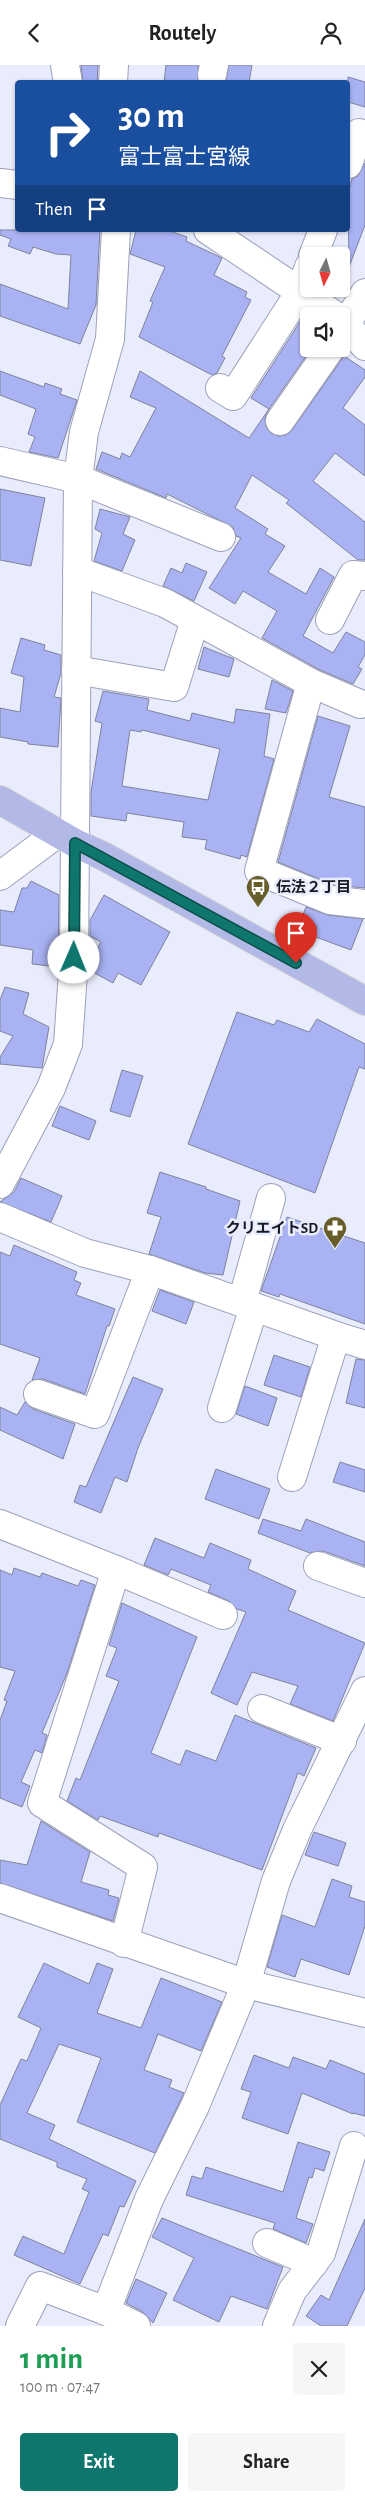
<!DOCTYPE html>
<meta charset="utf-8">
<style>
:root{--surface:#fff;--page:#f6f6f6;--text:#222;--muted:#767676;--accent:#0f766e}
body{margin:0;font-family:"Alegreya Sans","Noto Sans JP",sans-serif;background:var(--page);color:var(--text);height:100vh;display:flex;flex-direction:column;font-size:19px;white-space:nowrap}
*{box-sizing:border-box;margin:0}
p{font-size:16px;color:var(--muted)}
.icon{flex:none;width:28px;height:28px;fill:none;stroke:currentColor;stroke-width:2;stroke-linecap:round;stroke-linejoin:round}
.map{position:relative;height:2261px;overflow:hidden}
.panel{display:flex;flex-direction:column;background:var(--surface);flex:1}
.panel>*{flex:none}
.hud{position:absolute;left:15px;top:15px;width:335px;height:152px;border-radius:5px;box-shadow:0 1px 4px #0004;background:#1a4fa0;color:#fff;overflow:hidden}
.needle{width:32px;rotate:185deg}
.buttons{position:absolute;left:300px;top:182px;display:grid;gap:10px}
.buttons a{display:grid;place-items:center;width:50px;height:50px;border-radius:5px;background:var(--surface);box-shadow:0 1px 4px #0004;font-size:25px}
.pin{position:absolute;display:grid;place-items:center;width:42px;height:42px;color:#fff;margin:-51px -21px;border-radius:50% 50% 50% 0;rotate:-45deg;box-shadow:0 0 5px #0007}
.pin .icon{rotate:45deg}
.me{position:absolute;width:55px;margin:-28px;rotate:1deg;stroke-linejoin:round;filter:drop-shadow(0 0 4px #0008)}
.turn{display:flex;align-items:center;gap:18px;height:105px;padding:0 20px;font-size:22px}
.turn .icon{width:65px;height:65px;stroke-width:2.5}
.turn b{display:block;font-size:35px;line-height:42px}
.then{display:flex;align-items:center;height:48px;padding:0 20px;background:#0003;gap:10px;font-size:19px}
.round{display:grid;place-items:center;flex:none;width:52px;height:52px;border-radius:5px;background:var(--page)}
.overview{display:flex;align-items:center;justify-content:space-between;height:85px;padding:0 20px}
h1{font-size:30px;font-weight:700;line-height:38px;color:#1e9e55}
.primary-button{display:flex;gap:10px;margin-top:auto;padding:10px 20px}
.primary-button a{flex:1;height:58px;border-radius:5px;background:var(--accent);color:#fff;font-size:20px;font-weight:700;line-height:58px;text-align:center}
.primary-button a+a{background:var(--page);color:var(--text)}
header{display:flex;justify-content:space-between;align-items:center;height:65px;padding:0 20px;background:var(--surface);font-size:22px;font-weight:700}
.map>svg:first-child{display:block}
</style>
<header><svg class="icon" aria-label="back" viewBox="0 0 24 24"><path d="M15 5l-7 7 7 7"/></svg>Routely<svg class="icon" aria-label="person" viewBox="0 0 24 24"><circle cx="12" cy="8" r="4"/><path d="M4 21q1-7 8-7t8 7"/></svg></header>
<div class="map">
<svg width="365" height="2261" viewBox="0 0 365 2261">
<rect width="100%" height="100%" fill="#e9ecfc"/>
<g fill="#a9b2f2" stroke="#7f839b" fill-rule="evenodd">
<polygon points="81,0 98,0 97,18 83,18"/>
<polygon points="166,0 198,0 199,18 164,18"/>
<polygon points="229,0 252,0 249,18 225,18"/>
<polygon points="348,12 365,17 365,42 348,37"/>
<polygon points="365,98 365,160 349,202 348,127 352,114 358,111"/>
<polygon points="0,165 100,165 96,240 80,279 0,251 0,219 68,244 71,190 56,189 33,182 30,189 8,181 11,174 0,170"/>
<polygon points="136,165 167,165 187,172 186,176 222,193 214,210 247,227 245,232 251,235 222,291 225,293 217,308 212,310 139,272 153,237 150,236 165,202 130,189"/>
<polygon points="305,249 309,252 309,284 311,284 267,347 265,354 266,362 271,368 278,371 286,370 292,365 344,291 365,305 365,312 343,343 365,360 365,411 335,388 313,416 365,457 365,495 358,495 286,438 289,435 252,410 235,443 268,464 265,469 285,481 268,507 306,529 320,503 334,512 303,571 333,588 346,567 365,577 365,590 358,602 362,604 353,619 318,604 262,573 277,546 243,526 235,539 209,523 241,473 236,471 233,462 167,429 166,433 96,404 102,387 120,394 122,388 130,392 156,343 130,332 140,306 249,373 269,344 251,333"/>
<polygon points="0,306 44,322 45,318 62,324 60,329 77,335 58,393 29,387 35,372 28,369 36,344 0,330"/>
<polygon points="0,424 45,433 31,501 0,495"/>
<polygon points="100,444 130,452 123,469 135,475 122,506 94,496 102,468 95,464"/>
<polygon points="186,498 207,507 194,536 163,521 171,503 182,508"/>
<polygon points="21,573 45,580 44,585 61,590 61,608 54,632 61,633 58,682 28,679 28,677 0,672 0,643 20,647 24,612 11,608"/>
<polygon points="204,582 234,594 229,612 198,604"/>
<polygon points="272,615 293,626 286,648 265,644"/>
<path d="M103,626L149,634L147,645L190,656L192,648L234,658L236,644L270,649L264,691L274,694L247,792L241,790L240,794L205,784L207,775L182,772L184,757L127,748L126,756L91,751V727L102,658L95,656ZM130,665L141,667L142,665L220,684L208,735L122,721Z"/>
<polygon points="318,651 350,661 329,732 365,742 365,823 334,820 278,797"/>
<polygon points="31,816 59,830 58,902 32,899 33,885 0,880 0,845 14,847 22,823 27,823"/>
<polygon points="104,830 170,867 141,920 118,908 113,918 89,905 89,898 101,877 90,871 90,855"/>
<polygon points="306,842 328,850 363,854 351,885 313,871 317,861 301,855"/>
<polygon points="5,922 29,928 23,949 49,962 42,1003 0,999 0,992 13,971 0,966 0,935"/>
<polygon points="237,947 274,960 277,955 309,967 317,954 365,979 365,1004 359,1002 315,1128 188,1079"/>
<polygon points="122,1005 143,1011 130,1052 110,1046"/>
<polygon points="60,1041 96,1056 89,1075 52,1061"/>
<polygon points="160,1107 206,1122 206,1124 240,1136 223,1210 205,1208 149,1189 161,1152 147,1148"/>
<polygon points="21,1113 62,1131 51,1157 0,1137 14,1127"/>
<polygon points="287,1152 365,1178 365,1259 280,1229 279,1232 261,1226"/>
<polygon points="14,1180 77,1207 74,1215 81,1218 76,1230 115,1244 109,1261 107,1261 85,1329 43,1314 32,1315 40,1293 0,1279 0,1187 10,1191"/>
<polygon points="160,1225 194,1237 186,1259 152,1246"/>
<polygon points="274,1290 310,1302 301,1332 264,1320"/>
<polygon points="356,1294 365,1295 365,1343 346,1338"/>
<polygon points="133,1312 163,1324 138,1383 127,1417 115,1412 101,1448 74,1437 80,1420 86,1422"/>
<polygon points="245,1321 277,1333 268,1361 236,1349"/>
<polygon points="25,1337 33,1344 75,1359 63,1394 0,1365 0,1342 17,1350"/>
<polygon points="340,1397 365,1405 365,1427 333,1417"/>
<polygon points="216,1404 270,1424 259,1454 205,1434"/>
<polygon points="263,1454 301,1466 306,1454 365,1477 365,1501 323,1486 310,1488 258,1468"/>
<polygon points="155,1473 204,1493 210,1478 251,1495 248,1504 296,1526 288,1545 365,1578 333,1656 290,1639 298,1621 252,1607 237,1640 211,1628 246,1547 237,1544 229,1536 208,1527 211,1520 171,1504 168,1510 144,1500"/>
<polygon points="14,1503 40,1512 42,1508 78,1521 81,1515 95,1520 67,1608 42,1668 47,1670 42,1688 35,1685 21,1717 30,1721 22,1742 0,1733 0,1655 7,1636 4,1635 15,1606 0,1602 0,1505 12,1510"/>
<polygon points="122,1538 197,1572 151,1688 180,1700 186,1685 216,1696 235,1650 316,1683 304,1711 298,1708 262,1805 159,1768 158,1772 100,1751 98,1755 67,1736 76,1713 80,1715 119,1616 106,1611 117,1583 109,1580"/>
<polygon points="41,1756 90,1787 81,1817 109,1825 108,1830 119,1833 113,1856 0,1818 0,1795 27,1800"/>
<polygon points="314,1767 346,1778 338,1801 305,1790"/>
<polygon points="332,1814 352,1821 349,1832 365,1837 365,1861 349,1910 301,1894 295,1912 267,1902 282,1850 315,1862"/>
<polygon points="44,1898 89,1919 97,1898 113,1904 97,1948 141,1963 161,1913 222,1937 201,1986 158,1969 144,2005 172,2015 169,2022 184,2028 155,2088 77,2057 101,1993 59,1979 27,2048 55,2060 49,2074 136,2116 124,2142 120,2141 108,2171 103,2169 80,2219 14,2190 23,2171 64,2189 89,2127 82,2124 87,2114 57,2102 57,2097 0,2074 0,2040 21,1994 27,1996 41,1963 18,1952"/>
<polygon points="254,1990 289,2003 293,1992 326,2004 330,1995 365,2009 365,2051 353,2048 353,2049 302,2028 288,2069 242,2053 251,2027 241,2024"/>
<polygon points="298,2077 330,2087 324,2106 315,2103 312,2113 309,2112 296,2153 313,2159 306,2178 273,2164 275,2158 186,2130 192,2111 202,2114 206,2102 283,2127"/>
<polygon points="162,2153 283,2202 267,2244 231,2231 219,2257 173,2235 194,2193 152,2172"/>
<polygon points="365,2154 365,2223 347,2261 321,2261 306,2251 321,2230 329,2235"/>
<polygon points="136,2214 167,2228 153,2258 143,2247 126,2238"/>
</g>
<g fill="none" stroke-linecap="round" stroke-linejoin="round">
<g stroke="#9da1ba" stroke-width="30">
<g id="minor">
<polyline points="65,0 68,18"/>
<polyline points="212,10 214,0"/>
<polyline points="113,18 114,0"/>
<polyline points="348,99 359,68"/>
<polyline points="0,118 18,120"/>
<polyline points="208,165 336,251"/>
<polyline points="313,191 323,165"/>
<polyline points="341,255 365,281"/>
<polyline points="341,267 365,228"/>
<polyline points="220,323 233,331 300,227 309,202"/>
<polyline points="280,356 330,284"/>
<polyline points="0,396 78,414 221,472"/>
<polyline points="77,506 165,538 311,618 259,806 330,835 365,839"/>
<polyline points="330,555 353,510 365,511"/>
<polyline points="76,605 174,622 195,555"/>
<polyline points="311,618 360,639"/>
<polyline points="0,811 59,767"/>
<polyline points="0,1119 51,1023 68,979 74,893 78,414 84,367 110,274 116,165"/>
<polyline points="0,1152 85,1188 150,1205 336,1271 365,1280"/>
<polyline points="242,1237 271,1133"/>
<polyline points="38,1329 95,1349 150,1205"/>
<polyline points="222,1343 254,1242"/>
<polyline points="292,1412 336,1271"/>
<polyline points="0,1459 116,1505 223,1550"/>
<polyline points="318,1501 365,1518"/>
<polyline points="116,1505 42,1738 143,1802 124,1878"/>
<polyline points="262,1644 342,1676"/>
<polyline points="0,1833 246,1919 365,1948"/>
<polyline points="267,2178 314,2198"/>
<polyline points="106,2246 149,2134 195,2041 246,1919 276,1816 297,1765 365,1626"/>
<polyline points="20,2261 40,2221 106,2246 136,2261"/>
<polyline points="277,2261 292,2226 321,2188 354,2081"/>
</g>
</g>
<g stroke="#d1d1d3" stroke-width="30">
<polyline id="major" points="0,735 75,778 105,792 365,936"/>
</g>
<use href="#minor" stroke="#fff" stroke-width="28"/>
<use href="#major" stroke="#b3b9e6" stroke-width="28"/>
</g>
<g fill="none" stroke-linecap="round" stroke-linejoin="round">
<g stroke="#0a4d48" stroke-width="12">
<polyline id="route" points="74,893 75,778 296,898"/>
</g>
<use href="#route" stroke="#0f766e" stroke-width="9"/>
</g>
<defs>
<g id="bus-pin" transform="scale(1.25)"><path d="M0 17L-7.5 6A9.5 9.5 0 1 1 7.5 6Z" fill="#675d29" stroke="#e9ecfc"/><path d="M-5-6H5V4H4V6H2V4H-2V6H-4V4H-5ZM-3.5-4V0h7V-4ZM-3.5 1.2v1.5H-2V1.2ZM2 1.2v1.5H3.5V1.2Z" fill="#fff"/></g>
<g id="pharmacy-pin" transform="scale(1.25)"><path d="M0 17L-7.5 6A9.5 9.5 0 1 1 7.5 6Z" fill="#675d29" stroke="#e9ecfc"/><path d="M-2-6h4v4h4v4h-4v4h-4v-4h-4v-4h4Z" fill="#fff"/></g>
</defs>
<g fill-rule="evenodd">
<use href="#bus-pin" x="258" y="822"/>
<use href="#pharmacy-pin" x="335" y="1163"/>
</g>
<g text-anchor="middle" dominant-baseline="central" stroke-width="5" stroke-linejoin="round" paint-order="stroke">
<g font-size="15" font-weight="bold" fill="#191b24" stroke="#e9ecfc" text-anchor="start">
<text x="276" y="822">伝法２丁目</text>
<text x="318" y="1163" text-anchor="end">クリエイトSD</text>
</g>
</g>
</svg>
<div class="buttons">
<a><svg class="needle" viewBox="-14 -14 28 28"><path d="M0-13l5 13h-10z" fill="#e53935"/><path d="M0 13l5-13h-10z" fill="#767676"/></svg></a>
<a><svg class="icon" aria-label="sound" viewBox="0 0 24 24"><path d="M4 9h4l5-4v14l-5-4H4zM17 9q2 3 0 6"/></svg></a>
</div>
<div class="pin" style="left:296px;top:898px;background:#d93025"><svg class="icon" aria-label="arrive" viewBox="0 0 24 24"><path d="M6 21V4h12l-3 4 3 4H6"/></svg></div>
<svg class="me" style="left:74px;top:893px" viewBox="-20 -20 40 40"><circle r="19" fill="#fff"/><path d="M0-13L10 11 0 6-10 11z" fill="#0f766e"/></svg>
<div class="hud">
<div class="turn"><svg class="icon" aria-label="right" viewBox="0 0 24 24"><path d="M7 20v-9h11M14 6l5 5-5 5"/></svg><div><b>30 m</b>富士富士宮線</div></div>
<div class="then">Then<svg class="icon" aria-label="arrive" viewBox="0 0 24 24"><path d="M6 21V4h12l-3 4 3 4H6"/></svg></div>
</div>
</div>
<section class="panel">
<div class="overview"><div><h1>1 min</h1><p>100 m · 07:47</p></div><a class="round"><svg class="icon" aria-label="close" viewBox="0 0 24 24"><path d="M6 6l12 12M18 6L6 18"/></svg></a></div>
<div class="primary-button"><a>Exit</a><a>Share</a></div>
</section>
